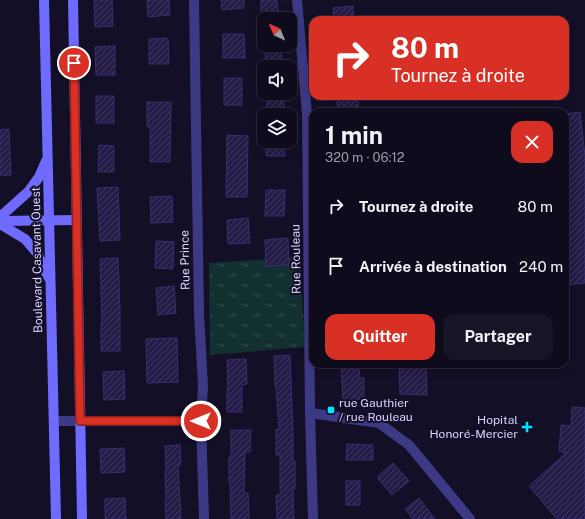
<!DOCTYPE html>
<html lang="fr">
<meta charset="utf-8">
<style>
:root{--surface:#0e0b1c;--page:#171425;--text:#f1f3f6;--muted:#9b9ba3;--line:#2e2b3b;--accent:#d93025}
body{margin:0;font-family:"Public Sans",sans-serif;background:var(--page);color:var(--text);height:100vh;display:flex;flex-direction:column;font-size:15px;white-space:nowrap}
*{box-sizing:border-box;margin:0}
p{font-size:13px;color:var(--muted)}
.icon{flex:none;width:22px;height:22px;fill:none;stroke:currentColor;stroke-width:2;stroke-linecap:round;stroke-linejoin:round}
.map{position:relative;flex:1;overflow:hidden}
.side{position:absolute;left:309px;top:108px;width:260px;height:260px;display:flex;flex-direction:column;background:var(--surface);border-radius:12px;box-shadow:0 2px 10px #0003,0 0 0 1px var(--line)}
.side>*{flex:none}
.hud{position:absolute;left:309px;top:16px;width:260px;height:84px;border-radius:12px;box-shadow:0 2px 10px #0003,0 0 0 1px var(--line);background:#d93025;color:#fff;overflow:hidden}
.needle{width:26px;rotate:316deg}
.buttons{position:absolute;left:257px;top:12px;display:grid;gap:8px}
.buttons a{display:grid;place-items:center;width:40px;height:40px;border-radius:8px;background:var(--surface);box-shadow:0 2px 10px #0003,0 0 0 1px var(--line);font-size:20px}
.pin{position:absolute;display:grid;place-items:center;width:34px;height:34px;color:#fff;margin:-17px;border:2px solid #fff;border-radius:50%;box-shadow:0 1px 4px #0007}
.me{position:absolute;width:44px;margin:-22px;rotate:270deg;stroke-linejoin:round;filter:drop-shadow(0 0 3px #0008)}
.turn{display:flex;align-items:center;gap:14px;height:84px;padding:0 16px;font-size:18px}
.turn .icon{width:52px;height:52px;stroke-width:2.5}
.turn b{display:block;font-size:28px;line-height:34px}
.round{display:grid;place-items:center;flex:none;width:42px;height:42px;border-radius:12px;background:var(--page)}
.summary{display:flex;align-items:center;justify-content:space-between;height:68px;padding:0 16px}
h1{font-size:24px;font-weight:700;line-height:30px}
.button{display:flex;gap:8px;margin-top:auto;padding:8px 16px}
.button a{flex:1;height:46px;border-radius:12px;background:var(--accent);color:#fff;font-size:16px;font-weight:700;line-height:46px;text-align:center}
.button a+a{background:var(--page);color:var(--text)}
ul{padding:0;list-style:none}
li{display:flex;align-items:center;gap:12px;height:60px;padding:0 16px}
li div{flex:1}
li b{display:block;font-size:15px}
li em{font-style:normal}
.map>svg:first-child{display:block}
</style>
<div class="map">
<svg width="585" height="519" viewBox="0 0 585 519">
<defs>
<pattern id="park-tufts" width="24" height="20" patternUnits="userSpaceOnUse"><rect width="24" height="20" fill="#12302f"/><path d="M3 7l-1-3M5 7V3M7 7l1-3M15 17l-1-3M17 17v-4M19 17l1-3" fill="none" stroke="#344d4e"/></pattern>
<pattern id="building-hatch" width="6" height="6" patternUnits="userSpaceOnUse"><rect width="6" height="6" fill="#241b47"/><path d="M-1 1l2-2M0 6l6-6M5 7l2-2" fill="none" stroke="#433b63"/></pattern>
</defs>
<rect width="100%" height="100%" fill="#130f26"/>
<polygon fill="url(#park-tufts)" points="300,257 305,347 210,355 209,263"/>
<g fill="url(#building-hatch)" stroke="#3b2d73">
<polygon points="94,0 112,0 113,26 95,27"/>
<polygon points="147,0 169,0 170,15 148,17"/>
<polygon points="221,0 244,0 244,8 222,10"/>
<polygon points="261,0 277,0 278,15 261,16"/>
<polygon points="353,6 354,20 334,20 333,8"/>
<polygon points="223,34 244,34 245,58 223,58"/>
<polygon points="168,38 169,64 149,64 149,39"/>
<polygon points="115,46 115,75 96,75 95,47"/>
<polygon points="265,47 281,47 282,67 266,67"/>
<rect x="224" y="78" width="18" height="27"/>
<rect x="267" y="94" width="17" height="21"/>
<rect x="96" y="96" width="18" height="27"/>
<polygon points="358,99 358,112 337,112 337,100"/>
<polygon points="147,102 171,102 170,162 150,162 150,127 147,127"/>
<polygon points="580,112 585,156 585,283 565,285 565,114"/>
<polygon points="9,129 11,175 0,176 0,130"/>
<polygon points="227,135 248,136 247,197 226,197"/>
<polygon points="266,141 284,141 285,156 266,156"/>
<polygon points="99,145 114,146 114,172 98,172"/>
<polygon points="118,187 120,240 100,241 97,188"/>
<polygon points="266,190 285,190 284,216 265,216"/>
<polygon points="172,196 173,222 151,223 150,197"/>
<polygon points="248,218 250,243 228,244 227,220"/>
<polygon points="288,238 289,265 266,266 265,240"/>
<polygon points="156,241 174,242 173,269 155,268"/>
<polygon points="118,258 120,310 120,351 101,351 101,323 102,323 100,259"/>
<polygon points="174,286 176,313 158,315 156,288"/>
<polygon points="177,338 178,382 147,383 146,339"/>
<polygon points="290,355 293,433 293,461 295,461 295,489 293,489 294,519 277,519 276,495 280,495 280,455 276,455 276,429 279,429 276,386 275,386 274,356"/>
<polygon points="246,359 247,384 242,385 242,412 227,412 227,389 228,389 227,360"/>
<polygon points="341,364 359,364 360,378 364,378 364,399 343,400"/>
<polygon points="399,364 426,364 427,395 400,394"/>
<polygon points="124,371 125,399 104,400 103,372"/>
<polygon points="572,407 585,408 585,519 557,519 529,486 566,453 559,451 561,425 571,426"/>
<polygon points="231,430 251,430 250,452 245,452 244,493 248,493 249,519 231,519 230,483 229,483 229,457 231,457"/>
<polygon points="347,444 373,445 373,460 362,460 361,459 361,460 346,460"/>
<polygon points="180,445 181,465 178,466 181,519 166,519 165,501 166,501 165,470 166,470 165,446"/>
<polygon points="124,448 125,472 101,473 100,449"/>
<polygon points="393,463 409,481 392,495 378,479 378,476"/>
<rect x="346" y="481" width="14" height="24"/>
<polygon points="125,498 126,519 105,519 105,499"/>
<polygon points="419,498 435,519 413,519 405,509"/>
</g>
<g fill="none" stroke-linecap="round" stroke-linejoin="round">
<g stroke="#3d3a85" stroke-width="10">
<polyline points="194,0 199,314 203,386 201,421 204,519"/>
<polyline points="297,0 307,114 310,413 313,519"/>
<polyline points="310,413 379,423 409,445 470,519"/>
<polyline points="54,421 201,421"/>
</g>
<g stroke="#6f6bff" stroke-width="10">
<polyline points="44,0 56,519"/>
<polyline points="73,0 82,519"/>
<polyline points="0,217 29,191 39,177 46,161"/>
<polyline points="0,221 77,220"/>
<polyline points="0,224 25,239 37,253 48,277"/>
</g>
</g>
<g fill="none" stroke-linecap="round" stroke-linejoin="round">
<g stroke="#8d1f18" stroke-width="10">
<polyline id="route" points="74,63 80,421 201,421"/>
</g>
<use href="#route" stroke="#d93025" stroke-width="7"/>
</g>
<g fill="#00e5ff" stroke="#130f26" stroke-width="1.5">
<rect x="327" y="406" width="8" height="8" rx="2"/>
<path d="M525 421h4v4h4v4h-4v4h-4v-4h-4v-4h4z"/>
</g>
<g text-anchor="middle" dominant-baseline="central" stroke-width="4" stroke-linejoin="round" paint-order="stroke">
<g font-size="12" fill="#d9d4ff" stroke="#130f26">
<text transform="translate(296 259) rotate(-91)">Rue Rouleau</text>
<text transform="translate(37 260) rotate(-91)">Boulevard Casavant Ouest</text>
<text transform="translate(185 260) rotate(-91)">Rue Prince</text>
</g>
<g font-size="12" fill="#d9d4ff" stroke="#130f26" text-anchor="start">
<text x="339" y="403">rue Gauthier<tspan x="339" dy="14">/ rue Rouleau</tspan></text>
<text x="518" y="420" text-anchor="end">Hopital<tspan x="518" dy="14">Honoré-Mercier</tspan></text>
</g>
</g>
</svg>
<div class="buttons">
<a><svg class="needle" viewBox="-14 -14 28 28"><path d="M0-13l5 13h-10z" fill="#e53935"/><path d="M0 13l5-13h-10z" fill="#9b9ba3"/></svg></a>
<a><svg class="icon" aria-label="sound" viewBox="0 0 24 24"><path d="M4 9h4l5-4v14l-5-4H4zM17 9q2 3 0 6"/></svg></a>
<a><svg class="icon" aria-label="layers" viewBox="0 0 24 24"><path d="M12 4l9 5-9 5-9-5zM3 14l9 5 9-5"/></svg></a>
</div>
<div class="pin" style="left:74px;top:63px;background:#d93025"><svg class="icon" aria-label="arrive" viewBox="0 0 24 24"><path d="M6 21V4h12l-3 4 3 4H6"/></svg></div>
<svg class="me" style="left:201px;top:421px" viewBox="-20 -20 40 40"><circle r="17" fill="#d93025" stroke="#fff" stroke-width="3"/><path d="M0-11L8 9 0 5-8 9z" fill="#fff"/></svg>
<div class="hud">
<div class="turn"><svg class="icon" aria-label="right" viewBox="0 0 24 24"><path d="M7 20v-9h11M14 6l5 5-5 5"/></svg><div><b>80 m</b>Tournez à droite</div></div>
</div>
<section class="side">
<div class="summary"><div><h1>1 min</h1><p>320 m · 06:12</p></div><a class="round" style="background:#d93025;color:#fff"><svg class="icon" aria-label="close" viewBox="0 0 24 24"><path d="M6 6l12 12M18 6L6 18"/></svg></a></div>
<ul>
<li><svg class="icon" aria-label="right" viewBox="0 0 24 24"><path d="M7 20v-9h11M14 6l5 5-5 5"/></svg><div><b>Tournez à droite</b></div><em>80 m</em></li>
<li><svg class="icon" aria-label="arrive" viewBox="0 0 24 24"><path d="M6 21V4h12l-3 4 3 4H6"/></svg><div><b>Arrivée à destination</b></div><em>240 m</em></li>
</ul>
<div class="button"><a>Quitter</a><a>Partager</a></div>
</section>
</div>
